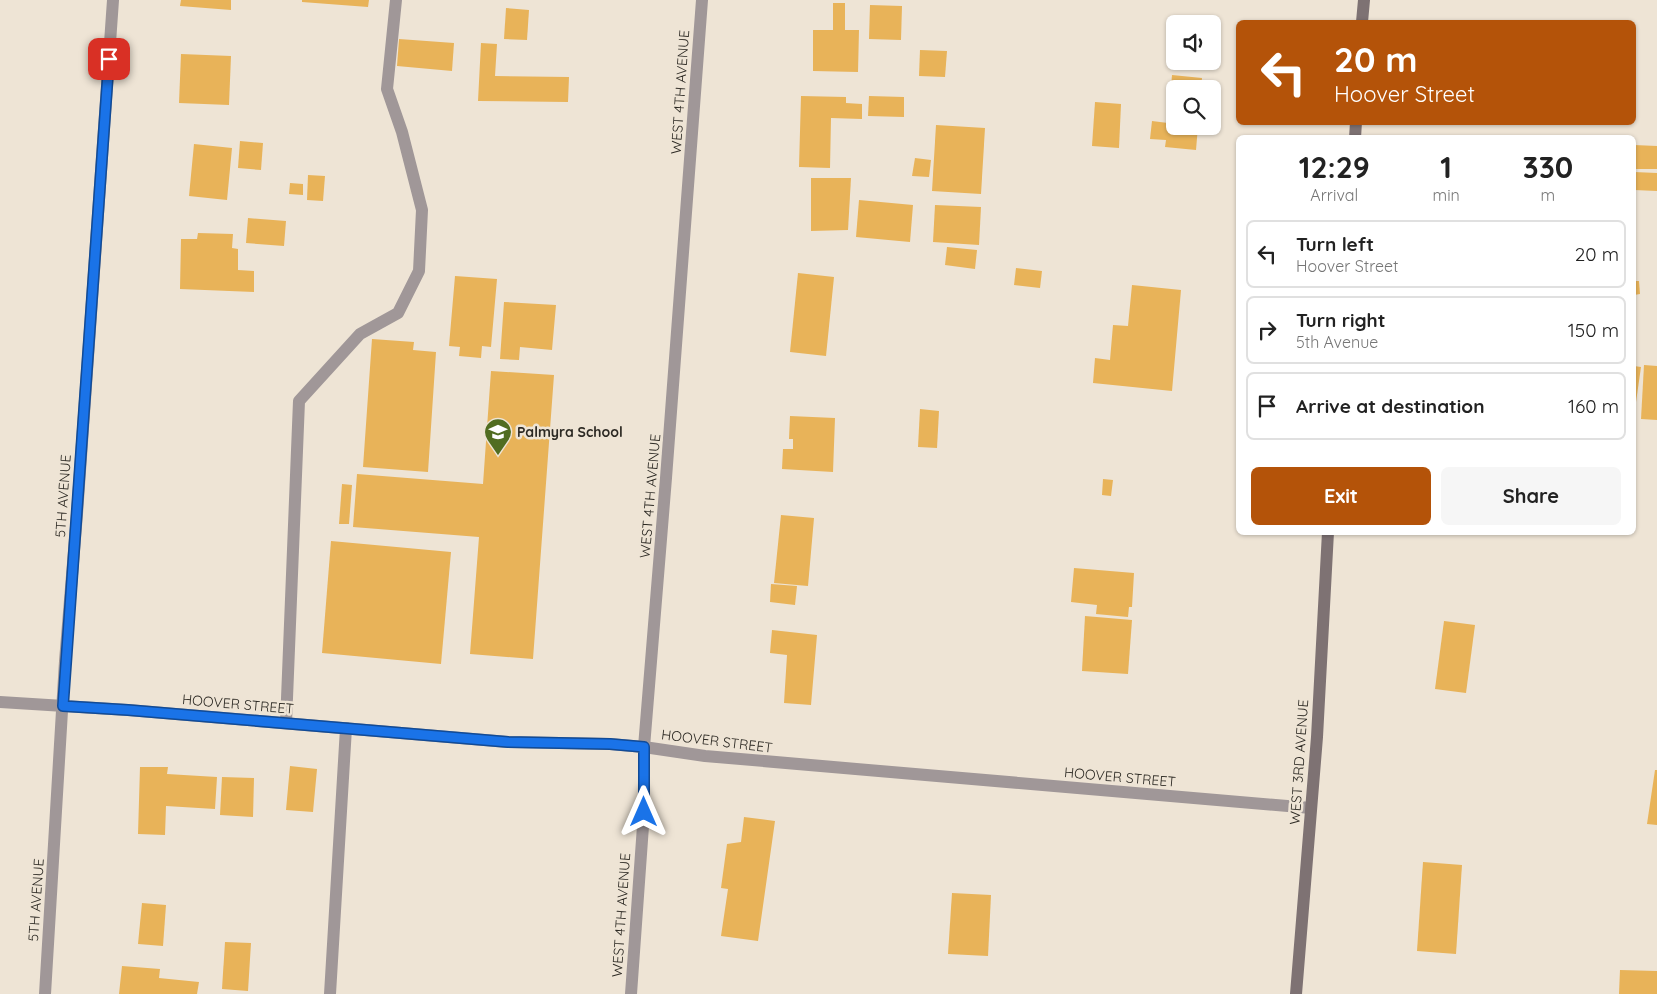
<!DOCTYPE html>
<style>
:root{--surface:#fff;--page:#f6f6f6;--text:#222;--muted:#767676;--line:#e0e0e0;--accent:#b45309}
body{margin:0;font-family:Quicksand,sans-serif;background:var(--page);color:var(--text);height:100vh;display:flex;flex-direction:column;font-size:19px;white-space:nowrap}
*{box-sizing:border-box;margin:0}
p{font-size:16px;color:var(--muted)}
.icon{flex:none;width:28px;height:28px;fill:none;stroke:currentColor;stroke-width:2;stroke-linecap:round;stroke-linejoin:round}
.map{position:relative;flex:1;overflow:hidden}
.side{position:absolute;left:1236px;top:135px;width:400px;height:400px;display:flex;flex-direction:column;background:var(--surface);border-radius:8px;box-shadow:0 1px 4px #0004}
.side>*{flex:none}
.banner{position:absolute;left:1236px;top:20px;width:400px;height:105px;border-radius:8px;box-shadow:0 1px 4px #0004;background:#b45309;color:#fff;overflow:hidden}
.controls{position:absolute;left:1166px;top:15px;display:grid;gap:10px}
.controls a{display:grid;place-items:center;width:55px;height:55px;border-radius:8px;background:var(--surface);box-shadow:0 1px 4px #0004;font-size:25px}
.pin{position:absolute;display:grid;place-items:center;width:42px;height:42px;color:#fff;margin:-21px;border-radius:10px;box-shadow:0 2px 8px #0006}
.me{position:absolute;width:55px;margin:-28px;rotate:0deg;stroke-linejoin:round;filter:drop-shadow(0 0 4px #0008)}
.turn{display:flex;align-items:center;gap:18px;height:105px;padding:0 15px;font-size:22px}
.turn .icon{width:65px;height:65px;stroke-width:2.5}
.turn b{display:block;font-size:35px;line-height:42px}
.eta{display:flex;justify-content:space-evenly;align-items:center;height:85px;text-align:center}
.eta b{font-size:30px;font-weight:700;line-height:35px}
.action{display:flex;gap:10px;margin-top:auto;padding:10px 15px}
.action a{flex:1;height:58px;border-radius:8px;background:var(--accent);color:#fff;font-size:20px;font-weight:700;line-height:58px;text-align:center}
.action a+a{background:var(--page);color:var(--text)}
ul{padding:0;list-style:none}
li{display:flex;align-items:center;gap:15px;height:68px;margin:0 10px 8px;padding:0 5px;border:2px solid var(--line);border-radius:8px}
li div{flex:1}
li b{display:block;font-size:19px}
li em{font-style:normal}
.map>svg:first-child{display:block}
</style>
<div class="map">
<svg width="1657" height="994" viewBox="0 0 1657 994">
<rect width="100%" height="100%" fill="#eee4d5"/>
<g fill="#e8b359">
<polygon points="181,0 231,0 231,10 180,6"/>
<polygon points="302,0 369,0 368,7 302,2"/>
<polygon points="833,3 845,3 845,30 859,30 858,72 813,71 813,30 833,30"/>
<polygon points="870,5 902,6 901,40 869,39"/>
<polygon points="506,8 529,10 527,40 504,39"/>
<polygon points="399,39 454,43 452,71 397,66"/>
<polygon points="481,43 497,44 495,76 569,77 568,102 478,101"/>
<polygon points="920,50 947,51 945,77 919,76"/>
<polygon points="181,54 231,56 229,105 179,103"/>
<polygon points="1172,75 1202,78 1201,89 1175,89 1175,126 1198,126 1196,150 1165,147 1166,140 1150,139 1152,121 1168,123"/>
<polygon points="801,96 846,97 846,103 862,104 862,119 831,118 830,168 799,167"/>
<polygon points="869,96 904,97 904,117 868,116"/>
<polygon points="1095,102 1121,104 1119,148 1092,146"/>
<polygon points="936,125 985,128 981,194 932,191"/>
<polygon points="240,141 263,143 261,170 238,168"/>
<polygon points="194,144 232,148 227,200 189,196"/>
<polygon points="1634,145 1657,146 1657,169 1634,169"/>
<polygon points="915,158 931,160 929,177 912,176"/>
<polygon points="1634,172 1657,173 1657,191 1634,190"/>
<polygon points="308,175 325,176 323,201 307,200"/>
<polygon points="811,178 851,178 848,230 811,231"/>
<polygon points="290,183 303,184 303,195 289,194"/>
<polygon points="859,200 913,205 910,242 856,237"/>
<polygon points="935,205 981,207 979,245 933,242"/>
<polygon points="248,218 286,221 284,246 246,243"/>
<polygon points="198,233 233,234 232,248 238,249 238,270 254,271 254,292 180,289 181,239 197,239"/>
<polygon points="947,247 977,250 975,269 945,265"/>
<polygon points="1016,268 1042,271 1040,288 1014,285"/>
<polygon points="798,273 834,277 826,356 790,352"/>
<polygon points="455,276 497,279 491,347 482,346 481,358 459,356 460,347 449,346"/>
<polygon points="1634,281 1639,281 1640,294 1634,295"/>
<polygon points="1132,285 1181,290 1172,391 1093,383 1095,358 1110,360 1113,325 1128,326"/>
<polygon points="504,302 556,305 552,350 520,347 519,360 500,359"/>
<polygon points="372,339 414,342 413,350 436,352 428,472 363,467"/>
<polygon points="1644,365 1657,366 1657,420 1641,419"/>
<polygon points="1634,366 1641,367 1635,409 1634,408"/>
<polygon points="491,371 554,375 533,659 470,654 479,537 353,527 357,474 483,484"/>
<polygon points="920,409 939,411 937,448 918,447"/>
<polygon points="790,416 835,418 833,472 782,469 783,449 793,449 793,439 789,439"/>
<polygon points="1103,479 1113,480 1111,496 1102,495"/>
<polygon points="342,484 352,485 349,524 339,524"/>
<polygon points="781,515 814,518 808,586 774,583"/>
<polygon points="331,541 451,552 441,664 322,653"/>
<polygon points="1074,568 1134,573 1132,607 1129,607 1128,617 1096,614 1097,605 1071,602"/>
<polygon points="771,584 797,586 795,605 770,602"/>
<polygon points="1085,616 1132,620 1128,674 1082,671"/>
<polygon points="1444,621 1475,625 1466,693 1435,689"/>
<polygon points="772,630 817,635 811,705 784,703 787,655 770,653"/>
<polygon points="290,766 317,769 313,812 286,810"/>
<polygon points="140,767 168,767 167,774 217,777 215,809 166,806 165,835 138,834"/>
<polygon points="1655,770 1657,770 1657,825 1647,824"/>
<polygon points="222,777 254,778 253,817 220,815"/>
<polygon points="744,817 775,821 758,941 721,936 728,889 721,888 727,844 741,842"/>
<polygon points="1423,862 1462,865 1456,954 1417,951"/>
<polygon points="952,893 991,895 988,956 948,954"/>
<polygon points="142,903 166,905 163,946 138,944"/>
<polygon points="225,942 251,943 248,991 222,989"/>
<polygon points="122,966 160,969 159,978 199,982 197,994 119,994"/>
<polygon points="1620,970 1657,971 1657,994 1619,994"/>
</g>
<g fill="none" stroke-linecap="round" stroke-linejoin="round">
<g stroke="#a09798" stroke-width="12">
<polyline points="286,723 299,401 360,334 398,313 419,271 422,210 402,132 387,89 396,0"/>
<polyline points="330,994 346,728"/>
</g>
<g stroke="#a09798" stroke-width="12">
<polyline points="0,702 128,710 508,742 610,744 644,747 705,756 1311,808"/>
<polyline points="45,994 65,661 77,514 113,0"/>
<polyline points="631,994 644,812 644,747 666,478 702,0"/>
</g>
<g stroke="#7e7273" stroke-width="12">
<polyline points="1362,22 1364,0"/>
<polyline points="1355,138 1356,122"/>
<polyline points="1296,994 1317,737 1328,532"/>
</g>
</g>
<g fill="none" stroke-linecap="round" stroke-linejoin="round">
<g stroke="#114b97" stroke-width="12">
<polyline id="route" points="109,59 63,706 128,710 508,742 610,744 644,747 644,812"/>
</g>
<use href="#route" stroke="#1a73e8" stroke-width="9"/>
</g>
<defs>
<g id="school-pin" transform="scale(1.4375)"><path d="M0 17L-7.5 6A9.5 9.5 0 1 1 7.5 6Z" fill="#516d21" stroke="#eee4d5"/><path d="M0-5L7-2L0 1L-7-2ZM-4 1L0 2.5L4 1V4Q0 6-4 4Z" fill="#fff"/></g>
</defs>
<g fill-rule="evenodd">
<use href="#school-pin" x="498" y="432"/>
</g>
<g text-anchor="middle" dominant-baseline="central" stroke-width="5" stroke-linejoin="round" paint-order="stroke">
<g font-size="14" fill="#2c2923" stroke="#eee4d5">
<text transform="translate(680 92) rotate(-86)">WEST 4TH AVENUE</text>
<text transform="translate(63 496) rotate(-86)">5TH AVENUE</text>
<text transform="translate(650 496) rotate(-85)">WEST 4TH AVENUE</text>
<text transform="translate(238 704) rotate(5)">HOOVER STREET</text>
<text transform="translate(717 741) rotate(7)">HOOVER STREET</text>
<text transform="translate(1299 762) rotate(-86)">WEST 3RD AVENUE</text>
<text transform="translate(1120 777) rotate(5)">HOOVER STREET</text>
<text transform="translate(36 900) rotate(-86)">5TH AVENUE</text>
<text transform="translate(621 915) rotate(-86)">WEST 4TH AVENUE</text>
</g>
<g font-size="14" font-weight="bold" fill="#2c2923" stroke="#eee4d5" text-anchor="start">
<text x="517" y="432">Palmyra School</text>
</g>
</g>
</svg>
<div class="controls">
<a><svg class="icon" aria-label="sound" viewBox="0 0 24 24"><path d="M4 9h4l5-4v14l-5-4H4zM17 9q2 3 0 6"/></svg></a>
<a><svg class="icon" aria-label="search" viewBox="0 0 24 24"><circle cx="10" cy="10" r="6"/><path d="M15 15l6 6"/></svg></a>
</div>
<div class="pin" style="left:109px;top:59px;background:#d93025"><svg class="icon" aria-label="arrive" viewBox="0 0 24 24"><path d="M6 21V4h12l-3 4 3 4H6"/></svg></div>
<svg class="me" style="left:644px;top:812px" viewBox="-20 -20 40 40"><path d="M0-17L14 15 0 8-14 15z" fill="#1a73e8" stroke="#fff" stroke-width="4"/></svg>
<div class="banner">
<div class="turn"><svg class="icon" aria-label="left" viewBox="0 0 24 24"><path d="M17 20v-9H6M10 6l-5 5 5 5"/></svg><div><b>20 m</b>Hoover Street</div></div>
</div>
<section class="side">
<div class="eta">
<div><b>12:29</b><p>Arrival</p></div>
<div><b>1</b><p>min</p></div>
<div><b>330</b><p>m</p></div>
</div>
<ul>
<li><svg class="icon" aria-label="left" viewBox="0 0 24 24"><path d="M17 20v-9H6M10 6l-5 5 5 5"/></svg><div><b>Turn left</b><p>Hoover Street</p></div><em>20 m</em></li>
<li><svg class="icon" aria-label="right" viewBox="0 0 24 24"><path d="M7 20v-9h11M14 6l5 5-5 5"/></svg><div><b>Turn right</b><p>5th Avenue</p></div><em>150 m</em></li>
<li><svg class="icon" aria-label="arrive" viewBox="0 0 24 24"><path d="M6 21V4h12l-3 4 3 4H6"/></svg><div><b>Arrive at destination</b></div><em>160 m</em></li>
</ul>
<div class="action"><a>Exit</a><a>Share</a></div>
</section>
</div>
